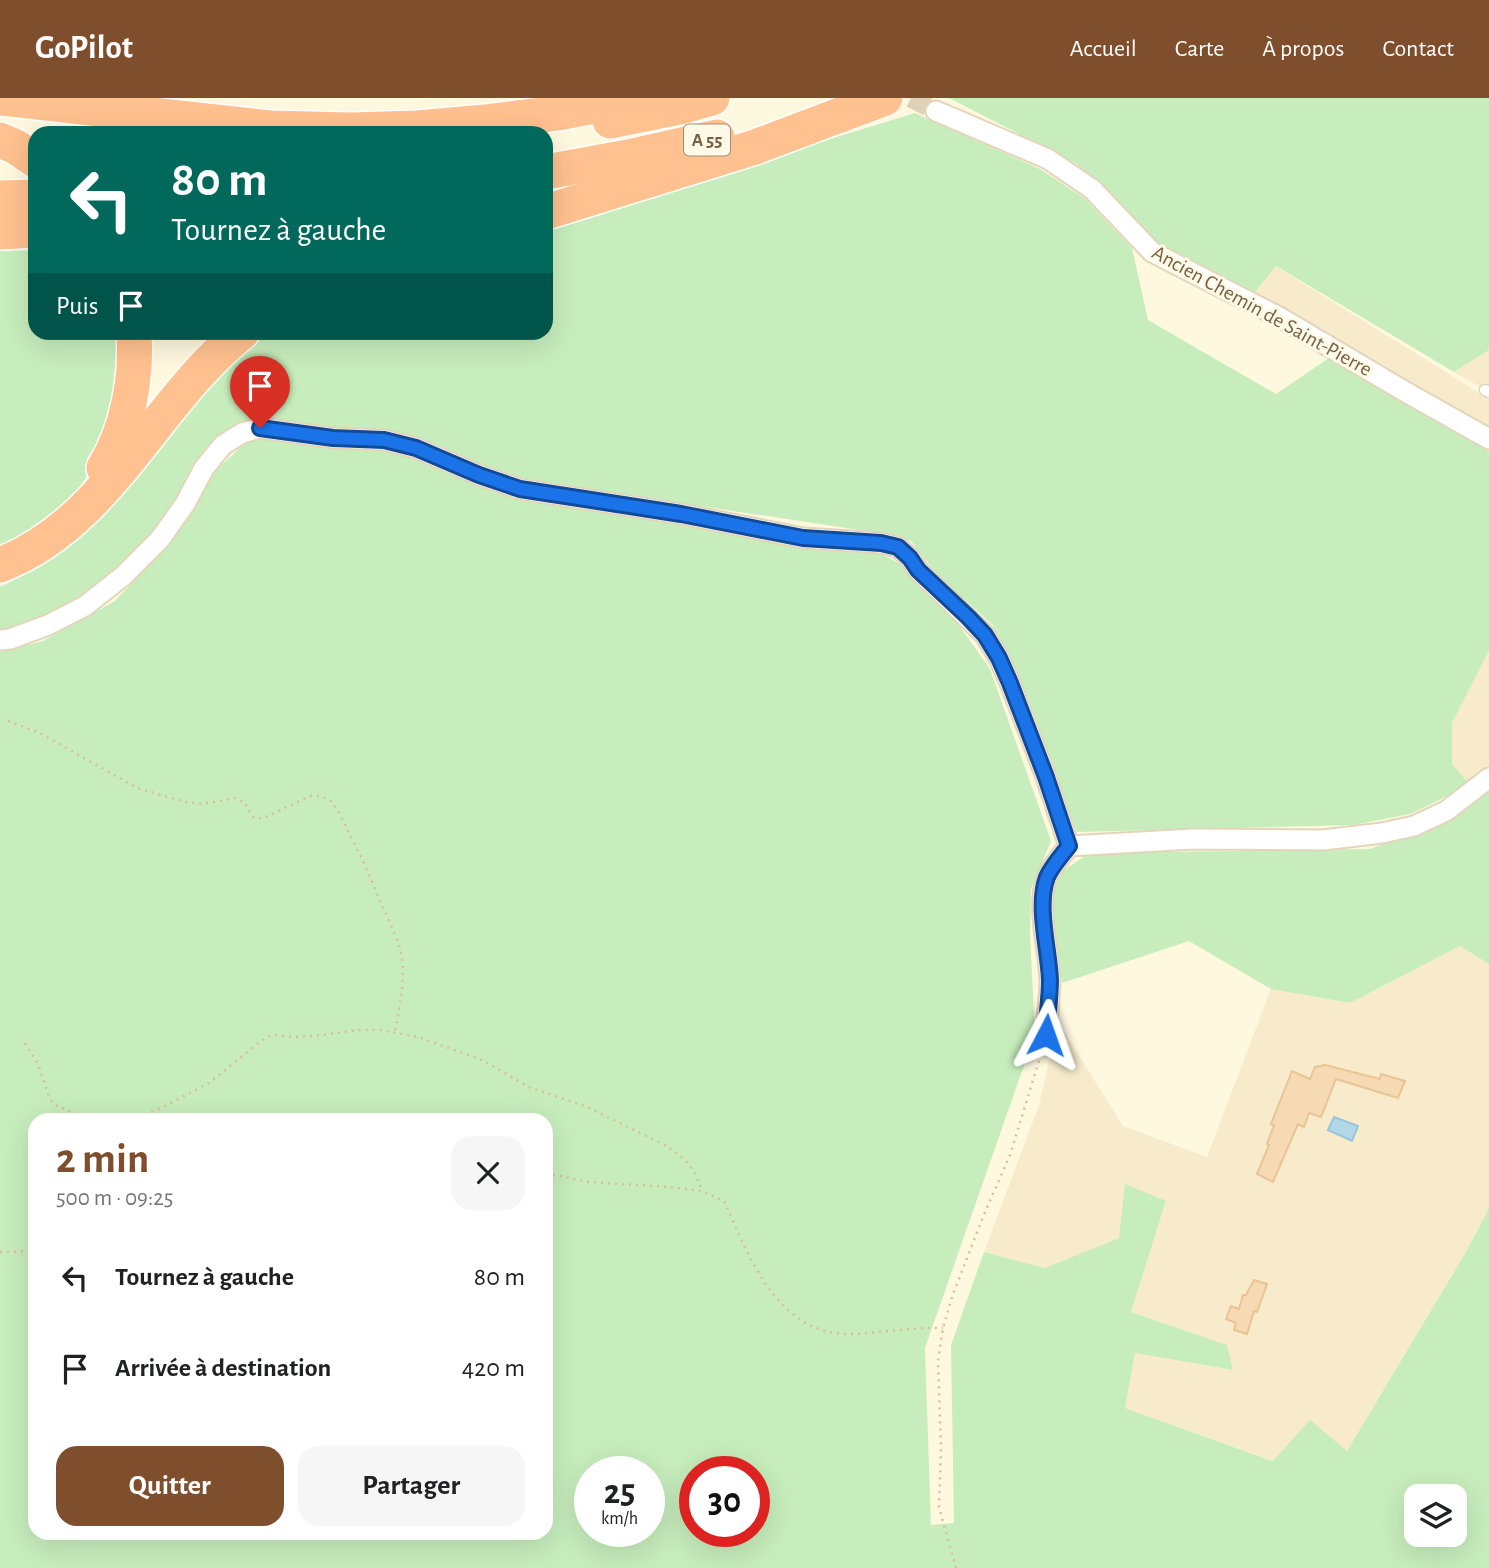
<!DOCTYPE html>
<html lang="fr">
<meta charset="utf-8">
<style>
:root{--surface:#fff;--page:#f6f6f6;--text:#202124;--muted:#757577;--accent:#7f4e2d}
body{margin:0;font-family:"Alegreya Sans",sans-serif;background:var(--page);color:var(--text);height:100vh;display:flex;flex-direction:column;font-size:26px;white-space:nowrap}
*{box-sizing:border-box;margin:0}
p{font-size:23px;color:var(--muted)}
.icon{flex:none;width:38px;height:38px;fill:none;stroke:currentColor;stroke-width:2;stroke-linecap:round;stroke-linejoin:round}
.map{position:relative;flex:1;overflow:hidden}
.details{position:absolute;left:28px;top:1015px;width:525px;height:427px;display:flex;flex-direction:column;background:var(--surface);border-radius:21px;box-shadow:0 7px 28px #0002}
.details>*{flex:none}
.hud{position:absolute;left:28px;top:28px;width:525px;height:214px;border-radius:21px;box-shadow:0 7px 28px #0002;background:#00695c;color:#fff;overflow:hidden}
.buttons{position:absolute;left:1404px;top:1386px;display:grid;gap:14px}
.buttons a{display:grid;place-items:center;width:63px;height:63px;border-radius:14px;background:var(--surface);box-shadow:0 7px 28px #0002;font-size:35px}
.speed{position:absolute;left:574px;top:1358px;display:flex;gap:14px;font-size:35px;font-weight:700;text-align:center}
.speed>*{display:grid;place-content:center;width:91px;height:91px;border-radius:50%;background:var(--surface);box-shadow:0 7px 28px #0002;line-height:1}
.speed small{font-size:18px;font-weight:400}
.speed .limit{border:10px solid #d22;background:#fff;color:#111}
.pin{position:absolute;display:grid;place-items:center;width:60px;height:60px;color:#fff;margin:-72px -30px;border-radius:50% 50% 50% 0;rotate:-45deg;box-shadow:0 0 7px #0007}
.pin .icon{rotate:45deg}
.me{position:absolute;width:77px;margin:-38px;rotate:4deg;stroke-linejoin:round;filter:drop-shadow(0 0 5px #0008)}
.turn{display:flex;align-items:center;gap:24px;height:147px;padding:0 28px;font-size:32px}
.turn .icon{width:91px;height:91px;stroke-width:2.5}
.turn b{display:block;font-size:49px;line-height:60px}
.then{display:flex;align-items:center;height:66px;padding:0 28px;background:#0003;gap:14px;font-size:26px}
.round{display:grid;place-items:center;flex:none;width:74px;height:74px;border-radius:21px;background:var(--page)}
.overview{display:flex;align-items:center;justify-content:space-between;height:119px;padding:0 28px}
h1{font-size:42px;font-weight:600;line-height:52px;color:var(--accent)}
.cta{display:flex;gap:14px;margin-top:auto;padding:14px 28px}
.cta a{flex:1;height:80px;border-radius:21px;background:var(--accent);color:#fff;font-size:28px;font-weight:600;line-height:80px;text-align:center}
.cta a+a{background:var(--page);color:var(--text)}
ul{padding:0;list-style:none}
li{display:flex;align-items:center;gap:21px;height:91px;padding:0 28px}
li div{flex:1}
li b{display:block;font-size:26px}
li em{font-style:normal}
header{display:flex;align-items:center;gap:42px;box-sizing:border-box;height:98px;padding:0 35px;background:var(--accent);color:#fff}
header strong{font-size:33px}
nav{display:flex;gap:38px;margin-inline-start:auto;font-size:24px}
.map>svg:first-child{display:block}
</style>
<header>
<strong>GoPilot</strong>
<nav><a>Accueil</a><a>Carte</a><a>À propos</a><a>Contact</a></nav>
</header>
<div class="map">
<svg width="1489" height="1470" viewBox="0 0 1489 1470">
<rect width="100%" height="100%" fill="#fef8df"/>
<g fill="#f7ebcc">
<polygon points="1275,168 1489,301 1489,354 1243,209"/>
<polygon points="1489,252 1489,294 1454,274"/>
<polygon points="1489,552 1489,679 1470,687 1452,666 1452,625"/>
<polygon points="1460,848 1489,866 1489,1110 1466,1154 1347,1353 1274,1363 1125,1310 1135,1255 1232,1272 1227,1247 1131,1214 1166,1104 1119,1140 1045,1170 984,1154 1039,1007 1058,924 1123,1028 1207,1059 1271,891 1350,905"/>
</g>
<g fill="#c7edbc" fill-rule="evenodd">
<polygon points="949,0 1489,0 1489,252 1454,274 1276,168 1255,194 1158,146 1077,66"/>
<polygon points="915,15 1040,71 1084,100 1132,150 1148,222 1276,296 1329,260 1489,354 1489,552 1452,625 1452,666 1470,687 1410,716 1353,727 1077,734 993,527 937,476 911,443 879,435 508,379 396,337 236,328 172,415 132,461 76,503 15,531 0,534 0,488 5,487 46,461 233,254 262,235 546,234 546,128"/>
<polygon points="35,152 35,234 122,235 124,267 99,359 75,396 42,429 0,454 0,153"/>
<path d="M254,337L390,350L511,396L841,452L880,455L905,469L941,502L990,571L1051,743L1031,791L1030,837L1035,936L925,1250L931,1427L954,1425L951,1247L984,1154L1045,1170L1119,1140L1125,1086L1166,1103L1131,1214L1227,1247L1233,1272L1135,1255L1125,1310L1273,1363L1310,1322L1347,1353L1466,1154L1489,1110V1470H0V553L43,543L115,503L176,438L217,371ZM35,1022H546V1435H35ZM590,1374H649V1433H590ZM695,1374H754V1433H695ZM1416,1398H1454V1437H1416Z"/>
<polygon points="1489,691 1489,866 1460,848 1350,905 1271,891 1189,843 1062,885 1050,801 1063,773 1089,755 1370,751 1451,721"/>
</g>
<polygon fill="#b2d7e9" stroke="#97c5dc" stroke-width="2" points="1334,1019 1358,1028 1352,1043 1328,1032"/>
<g fill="#f6dab4" stroke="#eac493" stroke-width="2">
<polygon points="1325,967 1380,981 1381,976 1405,983 1398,1000 1336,981 1321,1019 1309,1015 1304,1029 1298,1026 1273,1084 1257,1076 1269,1047 1267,1046 1274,1027 1271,1026 1292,973 1310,981 1315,969"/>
<polygon points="1254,1182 1267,1186 1257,1214 1254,1213 1247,1236 1234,1232 1236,1225 1226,1221 1231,1208 1239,1211 1243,1197 1246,1197"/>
</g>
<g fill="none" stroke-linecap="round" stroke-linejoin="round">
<polyline stroke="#dcd2b8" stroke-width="19" stroke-dasharray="19 10" stroke-linecap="butt" points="911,0 936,13"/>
<g stroke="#e3d5ba" stroke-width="13">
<polyline id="lane" points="1485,292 1489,294"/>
</g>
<g stroke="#e3d5ba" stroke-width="23">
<g id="street">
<polyline points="936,13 1048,61 1092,91 1152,154 1279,219 1404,293 1489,341"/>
<polyline points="0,542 10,541 48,527 85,508 123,478 160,441 185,406 204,370 223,347 242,335 260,330 333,340 384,342 416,350 479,377 520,391 681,416 803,440 881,445 898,449 910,460 918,472 985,537 999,560 1010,585 1046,679 1069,748 1193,741 1323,742 1382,735 1414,728 1446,713 1489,680"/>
<path d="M1046,937C1047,919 1050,900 1050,882C1049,852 1036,808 1047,779C1052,768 1061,758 1069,748"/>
</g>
</g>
<g stroke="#fff" stroke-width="38">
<g id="highway">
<polyline points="0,0 270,30 351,32 417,30 485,24 558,15 635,0"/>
<polyline points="610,23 684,8 712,0"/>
<polyline points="0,42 16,49 35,62"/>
<polyline points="546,74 628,59 717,39"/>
<polyline points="0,100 35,99"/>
<polyline points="546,114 755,49 885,0"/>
<polyline points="0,134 35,132"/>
<path d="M104,370C128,331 137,280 134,234"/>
<path d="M0,467C109,425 154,304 242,234"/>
</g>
</g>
<g stroke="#dbbe97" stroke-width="2.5" stroke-dasharray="2 5" stroke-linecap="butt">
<polyline points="8,623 40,635 137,690 185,704 202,706 236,700 245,705 252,718 257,721 268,718 310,698 319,698 330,702 337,711 363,763 399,846 403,866 402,893 395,935"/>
<polyline points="25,945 38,966 50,1001 56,1007 81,1019 94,1022"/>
<polyline points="132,1022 163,1009 209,985 261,943 272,937 295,939 322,937 357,932 380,932 418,939 482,962 529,989 587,1009 663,1046 677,1055 688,1065 696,1077 702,1093"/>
<path d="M546,1075L588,1084L670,1089L702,1093L724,1103C749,1158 777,1237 850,1236C881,1235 912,1229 943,1230"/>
<polyline points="0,1154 35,1153"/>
<polyline points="956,1470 939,1409 941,1348 938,1263 943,1230 953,1196 983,1119 1010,1057 1042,953"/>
</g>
<use href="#lane" stroke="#fff" stroke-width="10"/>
<use href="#street" stroke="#fff" stroke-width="19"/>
<use href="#highway" stroke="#ffc18f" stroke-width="35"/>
</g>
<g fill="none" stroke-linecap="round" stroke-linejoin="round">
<g stroke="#114b97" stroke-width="18">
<path id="route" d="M260,330L333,340L384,342L416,350L479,377L520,391L681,416L803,440L881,445L898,449L910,460L918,472L968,519L985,537L999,560L1010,585L1046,679L1069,748C1061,758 1052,768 1047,779C1036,808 1049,852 1050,882C1050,900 1047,919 1046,937"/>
</g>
<use href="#route" stroke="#1a73e8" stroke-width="12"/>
</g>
<g text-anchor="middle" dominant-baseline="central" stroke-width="6" stroke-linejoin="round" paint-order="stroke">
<rect fill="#fffae7" stroke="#a08e75" stroke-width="2" x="684" y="26.5" width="46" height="31" rx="5"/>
<g font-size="19" font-weight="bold" fill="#775f44">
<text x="707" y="42">A 55</text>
</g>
<g font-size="21" fill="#775f44" stroke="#fffae7">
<text transform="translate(1262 213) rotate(29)">Ancien Chemin de Saint-Pierre</text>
</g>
</g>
</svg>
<div class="buttons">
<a><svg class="icon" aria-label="layers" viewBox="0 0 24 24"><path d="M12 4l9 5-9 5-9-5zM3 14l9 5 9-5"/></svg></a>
</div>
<div class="speed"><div>25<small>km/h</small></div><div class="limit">30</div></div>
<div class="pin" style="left:260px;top:330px;background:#d93025"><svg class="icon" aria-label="arrive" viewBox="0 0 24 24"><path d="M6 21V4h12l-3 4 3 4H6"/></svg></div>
<svg class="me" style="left:1046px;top:937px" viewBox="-20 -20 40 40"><path d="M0-17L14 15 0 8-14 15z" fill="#1a73e8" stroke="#fff" stroke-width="4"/></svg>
<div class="hud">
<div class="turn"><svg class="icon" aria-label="left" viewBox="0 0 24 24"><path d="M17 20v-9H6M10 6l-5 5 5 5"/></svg><div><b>80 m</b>Tournez à gauche</div></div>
<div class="then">Puis<svg class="icon" aria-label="arrive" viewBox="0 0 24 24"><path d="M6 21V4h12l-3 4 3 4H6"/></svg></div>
</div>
<section class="details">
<div class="overview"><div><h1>2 min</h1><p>500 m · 09:25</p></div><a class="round"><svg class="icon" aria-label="close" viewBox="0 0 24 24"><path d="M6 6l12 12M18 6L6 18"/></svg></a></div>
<ul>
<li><svg class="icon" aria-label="left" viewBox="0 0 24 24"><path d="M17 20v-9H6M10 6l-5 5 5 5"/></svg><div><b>Tournez à gauche</b></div><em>80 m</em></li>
<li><svg class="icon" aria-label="arrive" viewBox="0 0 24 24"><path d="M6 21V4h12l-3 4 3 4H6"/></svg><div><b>Arrivée à destination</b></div><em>420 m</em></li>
</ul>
<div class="cta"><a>Quitter</a><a>Partager</a></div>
</section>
</div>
